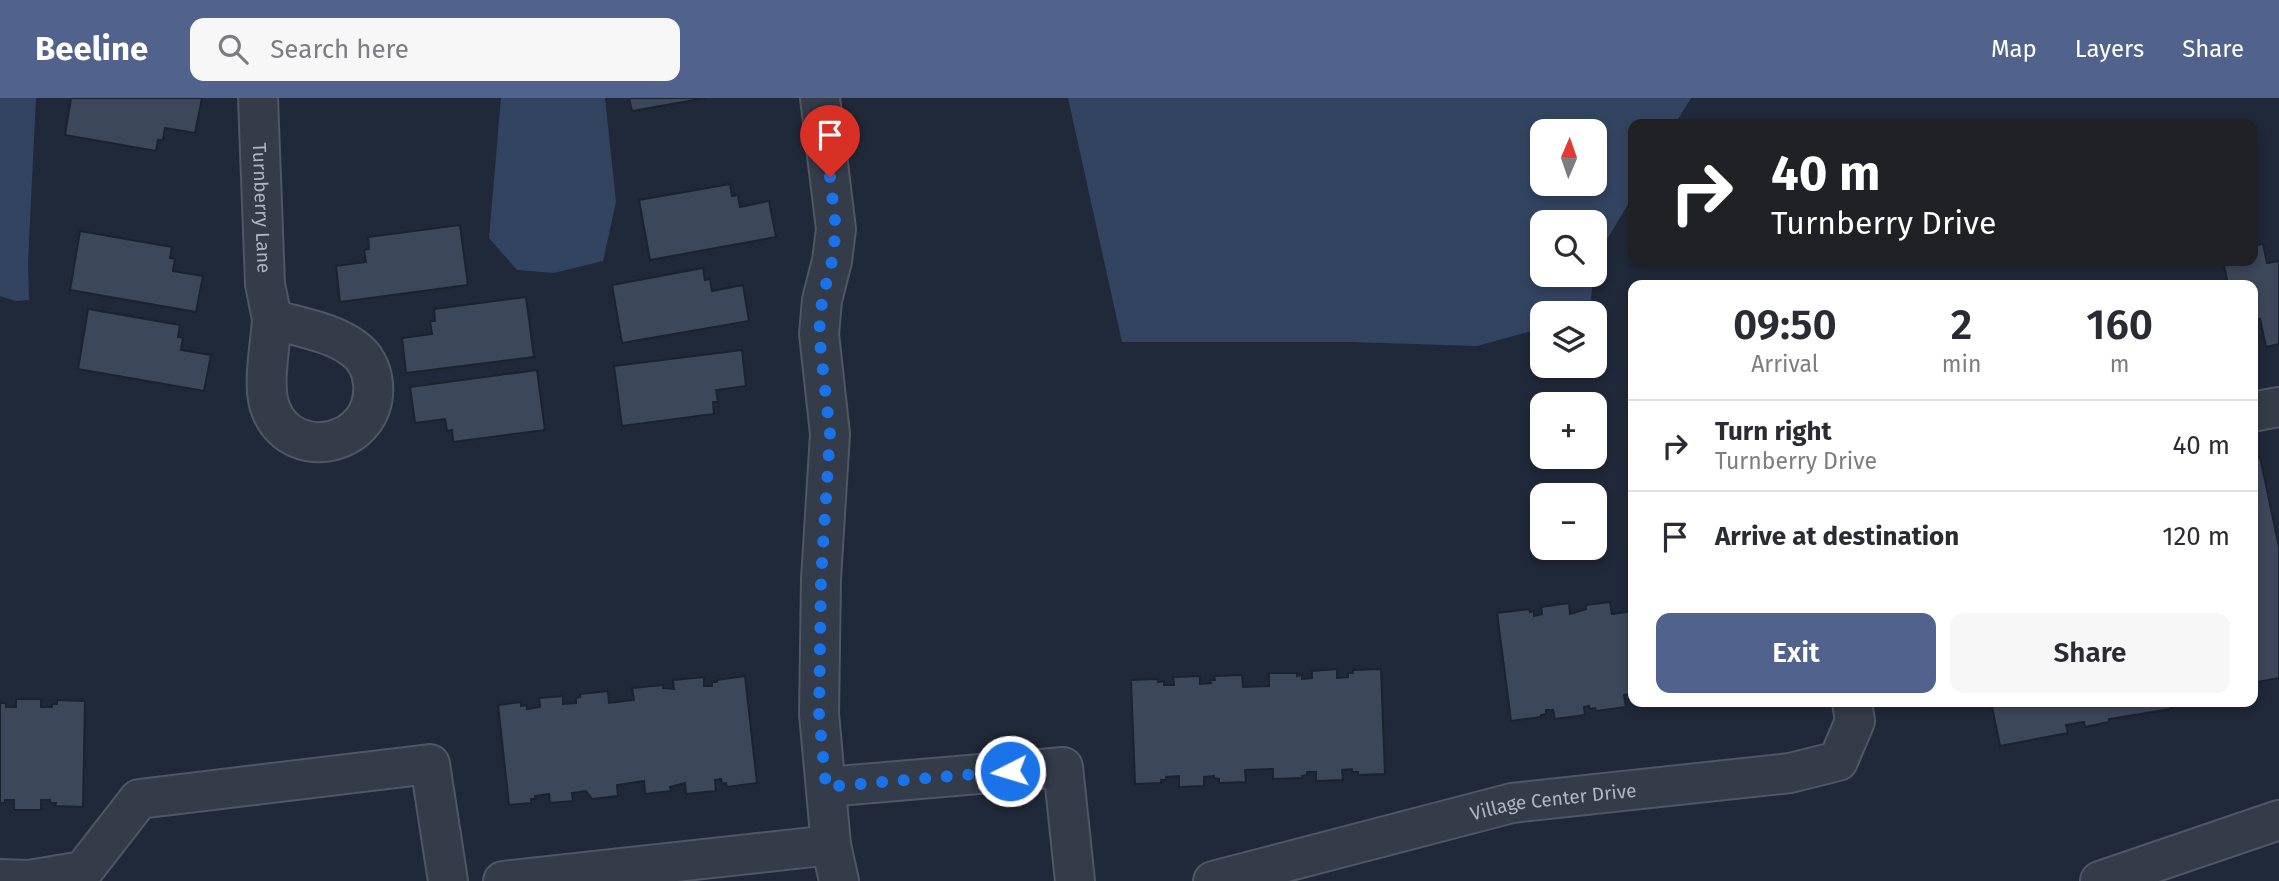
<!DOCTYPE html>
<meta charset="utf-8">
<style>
:root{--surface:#fff;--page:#f7f7f7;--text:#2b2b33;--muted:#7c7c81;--line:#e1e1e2;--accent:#51638d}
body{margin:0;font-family:"Fira Sans",sans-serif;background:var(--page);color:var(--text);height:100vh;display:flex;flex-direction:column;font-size:26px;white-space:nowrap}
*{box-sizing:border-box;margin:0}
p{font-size:23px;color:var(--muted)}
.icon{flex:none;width:38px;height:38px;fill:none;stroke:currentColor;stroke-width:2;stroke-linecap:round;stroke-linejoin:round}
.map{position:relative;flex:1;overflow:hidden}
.panel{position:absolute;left:1628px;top:182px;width:630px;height:427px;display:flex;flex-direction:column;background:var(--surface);border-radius:14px;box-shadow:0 4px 10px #0003}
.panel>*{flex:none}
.banner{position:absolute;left:1628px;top:21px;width:630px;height:147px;border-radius:14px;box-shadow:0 4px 10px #0003;background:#202124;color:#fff;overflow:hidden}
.needle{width:46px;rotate:2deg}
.fabs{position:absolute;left:1530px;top:21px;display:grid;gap:14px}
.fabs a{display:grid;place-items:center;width:77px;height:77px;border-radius:14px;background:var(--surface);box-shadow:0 4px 10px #0003;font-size:35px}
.pin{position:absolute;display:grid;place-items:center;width:60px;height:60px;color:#fff;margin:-72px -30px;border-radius:50% 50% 50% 0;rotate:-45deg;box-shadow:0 0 7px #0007}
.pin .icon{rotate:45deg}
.me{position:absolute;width:77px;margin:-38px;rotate:265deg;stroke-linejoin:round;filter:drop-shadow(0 0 5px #0008)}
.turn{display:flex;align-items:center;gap:24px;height:147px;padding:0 28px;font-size:32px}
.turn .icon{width:91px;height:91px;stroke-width:2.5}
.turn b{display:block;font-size:49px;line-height:60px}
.eta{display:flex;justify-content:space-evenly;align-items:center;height:119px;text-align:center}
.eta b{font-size:42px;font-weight:600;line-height:49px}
.cta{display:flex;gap:14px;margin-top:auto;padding:14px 28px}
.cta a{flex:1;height:80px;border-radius:14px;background:var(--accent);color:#fff;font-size:28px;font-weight:600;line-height:80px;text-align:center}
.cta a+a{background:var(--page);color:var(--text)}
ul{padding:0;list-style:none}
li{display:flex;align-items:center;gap:21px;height:91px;padding:0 28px;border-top:2px solid var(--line)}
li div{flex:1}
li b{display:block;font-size:26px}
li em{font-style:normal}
header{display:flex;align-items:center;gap:42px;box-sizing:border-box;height:98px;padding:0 35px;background:var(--accent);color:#fff}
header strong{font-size:33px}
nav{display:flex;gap:38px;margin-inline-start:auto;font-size:24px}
.search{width:490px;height:63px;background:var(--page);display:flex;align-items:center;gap:18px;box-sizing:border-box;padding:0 24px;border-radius:14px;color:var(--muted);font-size:26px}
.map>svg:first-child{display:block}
</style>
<header>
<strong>Beeline</strong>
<div class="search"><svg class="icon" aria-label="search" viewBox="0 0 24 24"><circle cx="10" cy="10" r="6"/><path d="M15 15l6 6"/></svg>Search here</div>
<nav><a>Map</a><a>Layers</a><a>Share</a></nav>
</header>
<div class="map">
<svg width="2279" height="783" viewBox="0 0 2279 783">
<rect width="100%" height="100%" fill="#202939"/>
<g fill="#334461" fill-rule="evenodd">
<polygon points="0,0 36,0 28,164 29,202 16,203 0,198"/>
<polygon points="501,0 605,0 616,104 603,163 554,175 517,172 489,140"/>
<path d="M1068,0H1691L1675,26H1633V98L1594,163V124H1542V177H1593L1590,215H1542V230L1477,248L1350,244H1122ZM1542,33H1594V86H1542Z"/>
</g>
<g fill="#3c4759" stroke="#1b2330" stroke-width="2">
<polygon points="71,0 202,0 195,35 165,30 163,42 158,42 156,53 65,37"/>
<polygon points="629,0 706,0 632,13"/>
<polygon points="730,86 732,98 738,97 740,109 769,103 776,139 650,162 639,102"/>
<polygon points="460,127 468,187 340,204 336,168 366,164 364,152 369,151 368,139"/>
<polygon points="80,133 172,149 170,160 175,161 173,173 203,178 196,214 70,192"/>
<polygon points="2263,146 2267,165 2279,163 2279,246 2266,249 2260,221 2252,223 2252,187 2221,187 2228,186 2223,163 2252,163 2252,148"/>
<polygon points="703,170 705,182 710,181 712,193 743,187 749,223 622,245 612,187"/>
<polygon points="526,199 534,259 406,275 402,240 432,236 430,223 435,223 434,211"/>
<polygon points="88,211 180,227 178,239 183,240 181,252 211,257 204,293 78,271"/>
<polygon points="742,252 746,288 716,292 718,304 713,304 714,316 622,328 614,268"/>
<polygon points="537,272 545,332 453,344 452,332 447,333 445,321 415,325 410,289"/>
<polygon points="2260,359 2279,449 2279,580 2252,585 2252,361"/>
<polygon points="1610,504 1612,516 1633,513 1633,596 1624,597 1626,609 1596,613 1595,610 1590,611 1589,608 1584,609 1585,617 1555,621 1553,612 1546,612 1546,616 1541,617 1541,619 1511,623 1497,515 1529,511 1530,514 1534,513 1534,518 1542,516 1541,509 1569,505 1570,516 1586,511 1586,507"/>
<polygon points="1337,571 1337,580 1348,579 1348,575 1353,575 1353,572 1381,571 1385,676 1358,677 1358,674 1352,674 1352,671 1342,672 1343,682 1316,683 1316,674 1307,674 1307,677 1302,678 1303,680 1273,681 1273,671 1245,672 1246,684 1219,685 1219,681 1214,680 1214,678 1204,679 1204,688 1179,689 1179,678 1166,679 1166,682 1161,682 1161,685 1135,686 1131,582 1158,581 1158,584 1164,583 1164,587 1174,587 1173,579 1200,578 1200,586 1211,585 1210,582 1215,582 1214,578 1242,577 1243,589 1269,588 1269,575 1297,575 1297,578 1302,577 1302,581 1312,580 1312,573"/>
<polygon points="745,578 757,685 727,689 726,685 722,686 721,681 715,682 716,693 686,696 685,685 670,689 671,693 645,696 644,683 617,687 618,698 592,701 586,693 572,695 573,703 550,705 549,696 535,698 536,701 531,701 531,705 509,707 498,607 521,604 521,608 527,607 527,611 540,609 539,600 563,598 563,606 576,605 576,600 580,599 580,596 608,593 609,605 634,602 632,590 663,587 663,590 674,591 673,582 704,579 704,588 712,588 712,584 717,584 717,582"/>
<polygon points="16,601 41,601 41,609 52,609 52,606 57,606 57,602 85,603 83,709 55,708 56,705 50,705 50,702 41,702 41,712 14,712 14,702 5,702 5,705 1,705 0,708 0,602 1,605 6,605 6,609 16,609"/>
<polygon points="1991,604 2183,604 2170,606 2171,611 2109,621 2109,624 2085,629 2084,624 2066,627 2068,635 2000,648"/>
</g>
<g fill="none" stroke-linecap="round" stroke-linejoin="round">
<g stroke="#4f5664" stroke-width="42">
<g id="minor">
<path id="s1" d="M258,0L265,186L272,221"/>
<polyline points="820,0 836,131 832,163 822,202 819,236 830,336 821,481 819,616 831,747 839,783"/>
<path d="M272,221C298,229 332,234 353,250C365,258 372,272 373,286C378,347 294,367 271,312C261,289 271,245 272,221Z"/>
<polyline points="2252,314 2279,309"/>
<polyline points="826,689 1063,669 1075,783"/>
<polyline points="0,781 29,782 83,773 139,701 430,666 448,783"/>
<polyline points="503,783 831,747"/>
<path id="s2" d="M1213,783L1512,705L1790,675L1838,663L1855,623L1852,604"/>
<polyline points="2100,783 2279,722"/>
</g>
</g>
<use href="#minor" stroke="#343c49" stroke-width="38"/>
</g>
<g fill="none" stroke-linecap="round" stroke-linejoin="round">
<polyline stroke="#1a73e8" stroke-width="12" stroke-dasharray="0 21.6" points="830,79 836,131 832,163 822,202 819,236 830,336 821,481 819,617 826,689 1010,673"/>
</g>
<g text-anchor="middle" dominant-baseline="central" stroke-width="5" stroke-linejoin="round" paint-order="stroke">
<g font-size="19" fill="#afb6c6" stroke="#1a212e">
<text stroke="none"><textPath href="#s1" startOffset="110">Turnberry Lane</textPath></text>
<text stroke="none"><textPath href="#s2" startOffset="350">Village Center Drive</textPath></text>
</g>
</g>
</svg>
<div class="fabs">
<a><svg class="needle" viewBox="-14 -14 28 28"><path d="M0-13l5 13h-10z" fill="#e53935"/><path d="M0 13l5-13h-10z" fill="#7c7c81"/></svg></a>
<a><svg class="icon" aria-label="search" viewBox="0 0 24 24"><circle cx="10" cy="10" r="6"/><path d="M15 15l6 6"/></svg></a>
<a><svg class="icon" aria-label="layers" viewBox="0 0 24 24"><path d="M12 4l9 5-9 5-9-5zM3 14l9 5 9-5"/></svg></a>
<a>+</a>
<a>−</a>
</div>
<div class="pin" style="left:830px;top:79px;background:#d93025"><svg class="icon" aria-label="arrive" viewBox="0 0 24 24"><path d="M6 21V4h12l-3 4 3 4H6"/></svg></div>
<svg class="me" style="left:1010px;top:673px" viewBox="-20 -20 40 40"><circle r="17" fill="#1a73e8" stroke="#fff" stroke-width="3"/><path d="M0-11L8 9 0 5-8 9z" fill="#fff"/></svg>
<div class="banner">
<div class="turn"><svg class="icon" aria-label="right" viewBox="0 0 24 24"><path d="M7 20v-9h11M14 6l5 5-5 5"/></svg><div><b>40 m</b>Turnberry Drive</div></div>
</div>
<section class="panel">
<div class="eta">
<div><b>09:50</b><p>Arrival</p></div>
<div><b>2</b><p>min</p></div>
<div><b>160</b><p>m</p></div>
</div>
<ul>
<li><svg class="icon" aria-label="right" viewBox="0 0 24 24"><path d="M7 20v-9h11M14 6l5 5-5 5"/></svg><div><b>Turn right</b><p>Turnberry Drive</p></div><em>40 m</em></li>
<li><svg class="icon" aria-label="arrive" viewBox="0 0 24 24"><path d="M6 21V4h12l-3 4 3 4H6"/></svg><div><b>Arrive at destination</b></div><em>120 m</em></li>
</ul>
<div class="cta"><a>Exit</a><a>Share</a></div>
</section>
</div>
